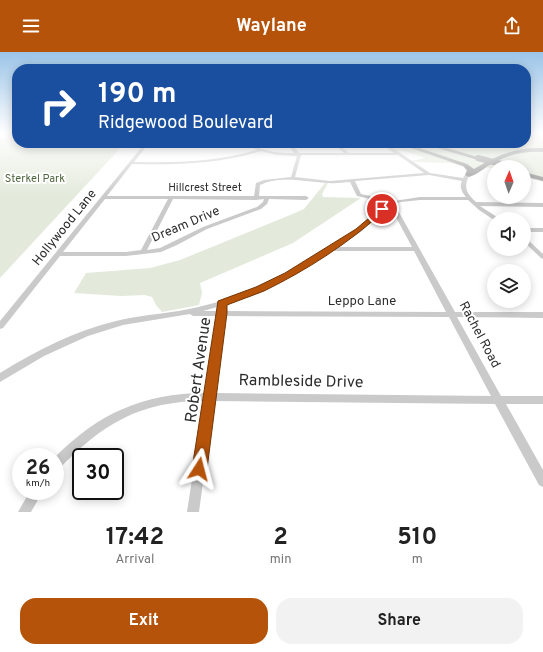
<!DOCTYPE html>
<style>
:root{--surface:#fff;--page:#f2f2f2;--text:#222;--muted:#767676;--accent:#b45309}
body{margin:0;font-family:Overpass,sans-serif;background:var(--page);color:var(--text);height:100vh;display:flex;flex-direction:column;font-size:15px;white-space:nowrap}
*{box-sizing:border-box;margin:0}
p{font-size:13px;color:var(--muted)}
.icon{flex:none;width:22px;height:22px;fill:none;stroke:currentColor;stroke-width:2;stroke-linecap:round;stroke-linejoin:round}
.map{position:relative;height:460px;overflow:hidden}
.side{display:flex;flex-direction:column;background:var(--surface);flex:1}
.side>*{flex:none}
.hud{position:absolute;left:12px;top:12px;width:519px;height:84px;border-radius:16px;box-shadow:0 2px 10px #0003;background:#1a4fa0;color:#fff;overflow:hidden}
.needle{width:26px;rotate:2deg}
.buttons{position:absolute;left:487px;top:108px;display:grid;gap:8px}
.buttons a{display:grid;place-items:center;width:44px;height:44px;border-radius:50%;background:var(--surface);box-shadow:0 2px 10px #0003;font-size:20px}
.speed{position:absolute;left:12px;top:396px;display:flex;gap:8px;font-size:20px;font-weight:700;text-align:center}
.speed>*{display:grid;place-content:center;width:52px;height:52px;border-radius:50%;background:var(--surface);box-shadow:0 2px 10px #0003;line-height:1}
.speed small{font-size:10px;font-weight:400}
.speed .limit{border:2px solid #111;border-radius:6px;background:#fff;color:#111}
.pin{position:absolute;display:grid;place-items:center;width:34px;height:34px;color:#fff;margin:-17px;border:2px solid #fff;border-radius:50%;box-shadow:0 1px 4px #0007}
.me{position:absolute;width:44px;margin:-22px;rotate:9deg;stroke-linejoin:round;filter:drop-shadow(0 0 3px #0008)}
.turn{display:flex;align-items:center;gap:14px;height:84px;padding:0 20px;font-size:18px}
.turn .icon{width:52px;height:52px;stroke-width:2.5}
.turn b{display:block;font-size:28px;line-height:34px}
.eta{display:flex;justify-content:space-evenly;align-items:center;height:68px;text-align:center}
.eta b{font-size:24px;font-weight:700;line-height:28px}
.cta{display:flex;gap:8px;margin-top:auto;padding:8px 20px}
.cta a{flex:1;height:46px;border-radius:16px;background:var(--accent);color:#fff;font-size:16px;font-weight:700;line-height:46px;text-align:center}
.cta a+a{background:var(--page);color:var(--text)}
header{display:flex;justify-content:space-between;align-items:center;height:52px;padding:0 20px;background:var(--accent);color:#fff;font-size:18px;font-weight:700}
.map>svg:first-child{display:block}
</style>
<header><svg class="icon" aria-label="menu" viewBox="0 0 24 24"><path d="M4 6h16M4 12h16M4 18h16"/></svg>Waylane<svg class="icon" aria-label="share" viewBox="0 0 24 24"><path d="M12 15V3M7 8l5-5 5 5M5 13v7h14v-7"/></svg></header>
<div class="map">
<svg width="543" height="460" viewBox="0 0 543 460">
<rect width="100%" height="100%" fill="#fff"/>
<g fill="#e3eadb">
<polygon points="526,81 543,81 543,130 524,125 524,115 494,115 494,117 485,115 468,119 465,118 464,115 450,111 413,110 411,109 425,106 405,99 395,99 384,91 526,91"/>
<polygon points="0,86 17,86 17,91 125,91 0,226"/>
<polygon points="325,131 328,131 322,142 323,145 361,146 293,191 200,231 202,241 199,253 162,260 156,253 152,245 145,243 121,244 74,241 86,221 150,216 180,208 295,161 304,157"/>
</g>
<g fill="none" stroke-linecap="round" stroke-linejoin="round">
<g fill="#cacaca" fill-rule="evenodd">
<polygon points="17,82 17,84 12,86 10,85"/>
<path d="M145,91H149L134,110C176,111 217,110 257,98L243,91C250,91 255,95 262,97C273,101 283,101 294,101L287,91H291L299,101H344L333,91H337L349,101H394L380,91H385L430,121L463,126L465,123H469V124C463,136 467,142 476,150L543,151V155L480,154L500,167L494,168L479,158L468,148H420L401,150L393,152L396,155L455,260H543V266L457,265L501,344H543V352H506L543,418V435L539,433L495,352L214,349L199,460H187L204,349C140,349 102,372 59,417L55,418V405C98,362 143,341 205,341L217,264H193L190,262L123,273L88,284L44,304L0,330V321C36,299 74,279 116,269C136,264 158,262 179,259C202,255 226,248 249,239C285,226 325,201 356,178C368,169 376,157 388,151L357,144L350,130C343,130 336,132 329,131C308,130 279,123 260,133L259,144H306L309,146L306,148L269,147L267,152L261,157L207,177L177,193L161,200L126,204H60L3,276L0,277V269ZM261,99L277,103L297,104L291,125L264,128L256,131L254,144H107L132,112C176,113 219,112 261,99ZM301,103H398L424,121L330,129L295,125ZM429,123L462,129C459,134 462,141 466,145H420L394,149L361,142L355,129ZM105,147H168L141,198L126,200H63ZM173,147L256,148L264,147L263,150L257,155L203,175L160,196L147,198ZM389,154L391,156L412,195H339L362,179L381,161ZM333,199H414L446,260L226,259L225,255H219L218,259H203C252,246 291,226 333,199ZM225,264L449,265L491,344L215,341Z"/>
<rect x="524" y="176" width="19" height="4"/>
<polygon points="524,185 526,186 543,202 543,207 541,206 524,190"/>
<polygon points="30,439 43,439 31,460 18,460"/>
</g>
<g fill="#949494" fill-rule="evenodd">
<path d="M396,91H405L467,112L474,117C497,103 516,95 543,96V100C522,99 506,103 488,114C482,118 476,123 469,125L465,123L467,118L463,114Z"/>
<polygon points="420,91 430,91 481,106 478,108"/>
<polygon points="505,111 516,114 517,115 503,114 503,112"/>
<polygon points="524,120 543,125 543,129 524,124"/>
</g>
<polyline stroke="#949494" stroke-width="6" points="478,106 505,113"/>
</g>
<linearGradient id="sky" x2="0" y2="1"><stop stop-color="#9bc4e8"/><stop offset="0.56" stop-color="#fff"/><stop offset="1" stop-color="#fff" stop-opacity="0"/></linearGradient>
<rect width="543" height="145" fill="url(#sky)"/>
<path fill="#b45309" stroke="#753606" d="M382,155L384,156V159C349,191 307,218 264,239C252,244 239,248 227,253V261L207,417L204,422L199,424L194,422L192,417L218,249L256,235L285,221L356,177Z"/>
<g text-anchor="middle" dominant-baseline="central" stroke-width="4" stroke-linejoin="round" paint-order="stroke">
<g font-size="11" fill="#50663d" stroke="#fff">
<text x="35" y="127">Sterkel Park</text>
</g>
<g font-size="11" fill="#2d2d2d" stroke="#fff">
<text x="205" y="136">Hillcrest Street</text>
</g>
<g font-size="13" fill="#2d2d2d" stroke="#fff">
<text transform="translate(186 173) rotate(-23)">Dream Drive</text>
<text transform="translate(65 176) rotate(-51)">Hollywood Lane</text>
<text x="362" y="250">Leppo Lane</text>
<text transform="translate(479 283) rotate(62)">Rachel Road</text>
</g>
<g font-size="16" fill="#2d2d2d" stroke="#fff">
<text transform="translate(199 318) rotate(-82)">Robert Avenue</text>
<text transform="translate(301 330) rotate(1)">Rambleside Drive</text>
</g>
</g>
</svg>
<div class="buttons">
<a><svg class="needle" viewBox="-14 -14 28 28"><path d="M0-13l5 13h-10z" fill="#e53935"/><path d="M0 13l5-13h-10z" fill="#767676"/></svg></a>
<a><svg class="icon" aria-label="sound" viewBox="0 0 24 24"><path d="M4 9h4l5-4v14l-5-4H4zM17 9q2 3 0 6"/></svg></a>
<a><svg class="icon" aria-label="layers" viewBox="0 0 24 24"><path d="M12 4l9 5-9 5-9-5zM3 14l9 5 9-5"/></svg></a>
</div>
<div class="speed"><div>26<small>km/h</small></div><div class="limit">30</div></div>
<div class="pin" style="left:382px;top:157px;background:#d93025"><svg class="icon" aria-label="arrive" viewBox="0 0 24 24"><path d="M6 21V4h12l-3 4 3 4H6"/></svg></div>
<svg class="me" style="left:199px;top:417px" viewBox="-20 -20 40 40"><path d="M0-17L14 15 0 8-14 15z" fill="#b45309" stroke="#fff" stroke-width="4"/></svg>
<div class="hud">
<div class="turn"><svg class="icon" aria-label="right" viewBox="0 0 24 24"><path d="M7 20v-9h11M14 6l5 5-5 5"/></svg><div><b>190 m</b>Ridgewood Boulevard</div></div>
</div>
</div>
<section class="side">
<div class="eta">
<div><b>17:42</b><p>Arrival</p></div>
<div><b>2</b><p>min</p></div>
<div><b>510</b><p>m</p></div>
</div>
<div class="cta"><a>Exit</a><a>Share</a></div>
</section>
